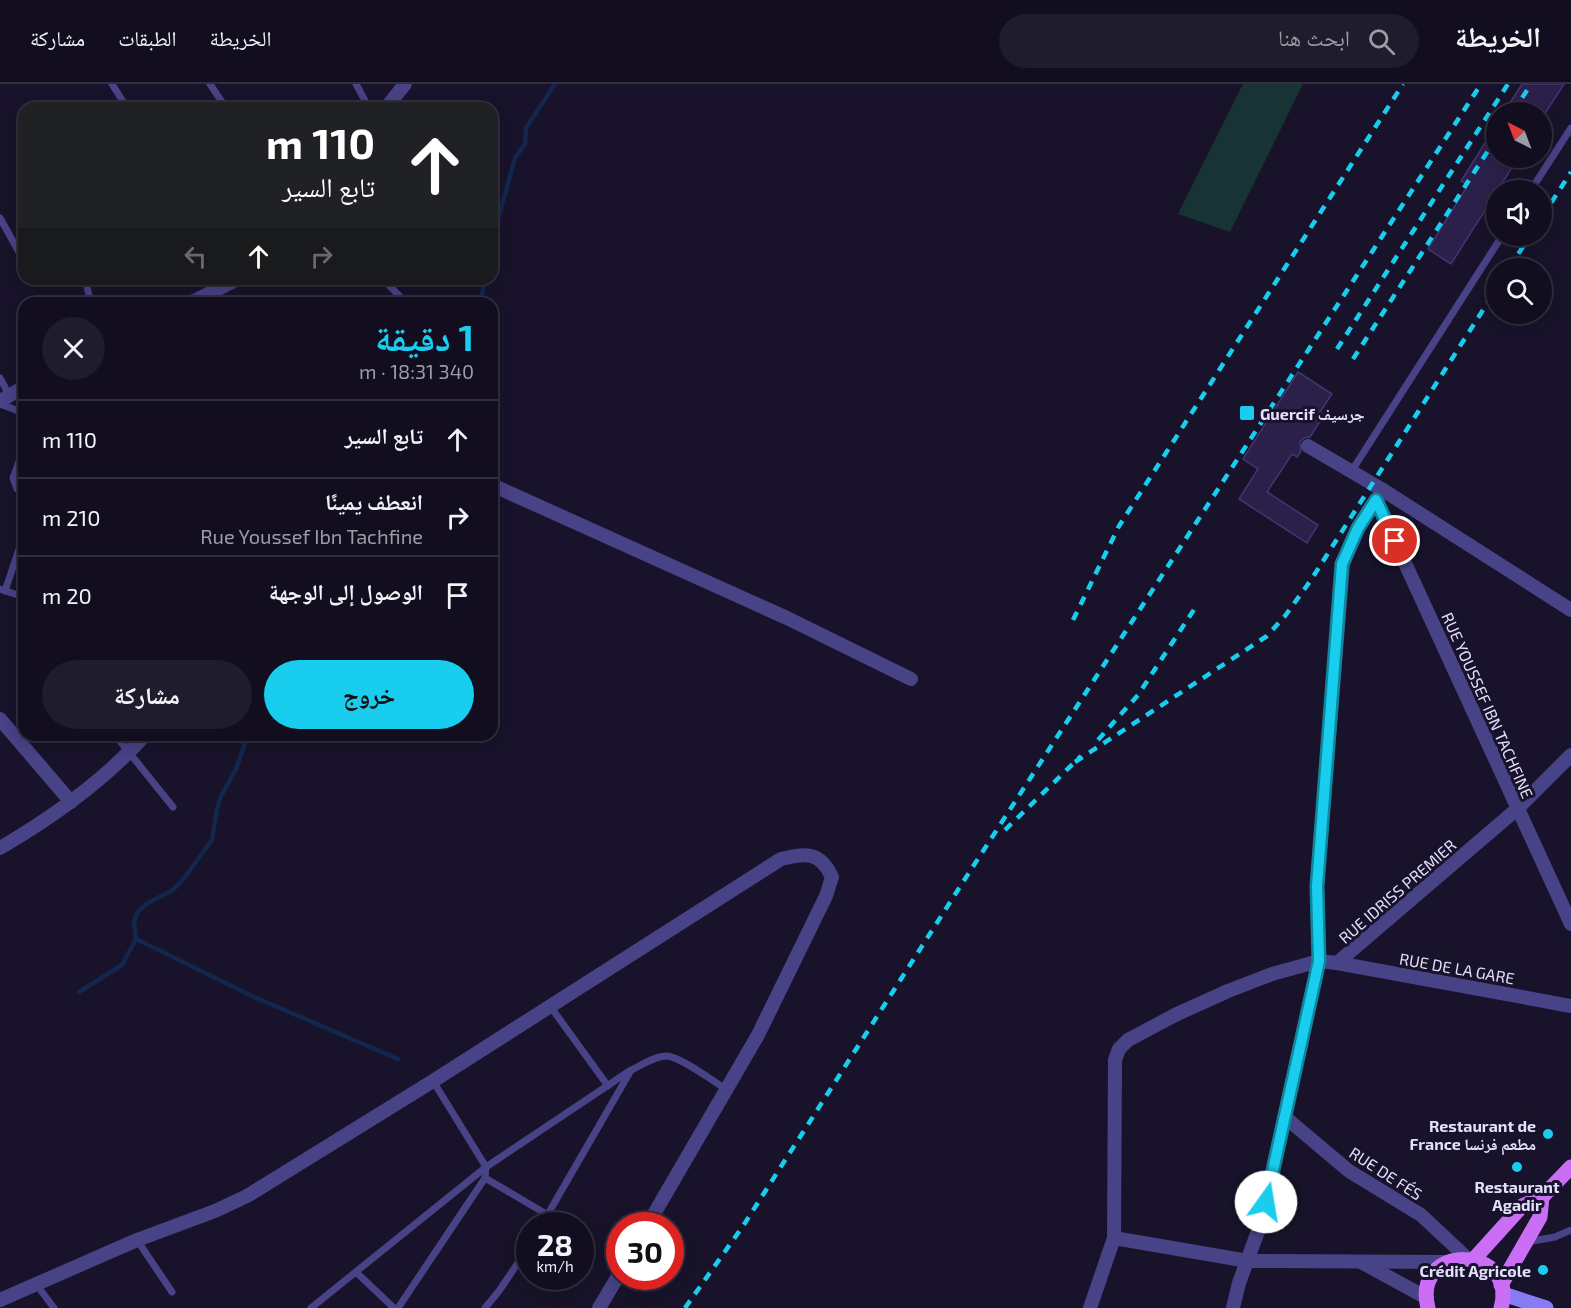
<!DOCTYPE html>
<html lang="ar">
<meta charset="utf-8">
<style>
:root{--surface:#120e20;--page:#1f1c2d;--text:#f1f3f6;--muted:#9c9ca5;--line:#312e3e;--accent:#19cdef}
body{margin:0;font-family:"Exo 2","Noto Naskh Arabic",sans-serif;background:var(--page);color:var(--text);direction:rtl;height:100vh;display:flex;flex-direction:column;font-size:22px;white-space:nowrap}
*{box-sizing:border-box;margin:0}
p{font-size:20px;color:var(--muted)}
.icon{flex:none;width:33px;height:33px;fill:none;stroke:currentColor;stroke-width:2;stroke-linecap:round;stroke-linejoin:round}
.map{position:relative;flex:1;overflow:hidden;direction:ltr}
.details{position:absolute;left:18px;top:213px;width:480px;height:444px;display:flex;flex-direction:column;background:var(--surface);border-radius:18px;box-shadow:0 3px 15px #0003,0 0 0 2px var(--line);direction:rtl}
.details>*{flex:none}
.top-card{position:absolute;left:18px;top:18px;width:480px;height:183px;border-radius:18px;box-shadow:0 3px 15px #0003,0 0 0 2px var(--line);direction:rtl;background:#202124;color:#fff;overflow:hidden}
.needle{width:39px;rotate:318deg}
.buttons{position:absolute;left:1486px;top:18px;display:grid;gap:12px}
.buttons a{display:grid;place-items:center;width:66px;height:66px;border-radius:50%;background:var(--surface);box-shadow:0 3px 15px #0003,0 0 0 2px var(--line);font-size:30px}
.speed{position:absolute;left:516px;top:1128px;display:flex;gap:12px;font-size:30px;font-weight:700;text-align:center}
.speed>*{display:grid;place-content:center;width:78px;height:78px;border-radius:50%;background:var(--surface);box-shadow:0 3px 15px #0003,0 0 0 2px var(--line);line-height:1}
.speed small{font-size:15px;font-weight:400}
.speed .limit{border:9px solid #d22;background:#fff;color:#111}
.pin{position:absolute;display:grid;place-items:center;width:51px;height:51px;color:#fff;margin:-26px;border:3px solid #fff;border-radius:50%;box-shadow:0 2px 6px #0007}
.me{position:absolute;width:66px;margin:-33px;rotate:13deg;stroke-linejoin:round;filter:drop-shadow(0 0 4px #0008)}
.turn{display:flex;align-items:center;gap:21px;height:126px;padding:0 24px;font-size:27px}
.turn .icon{width:78px;height:78px;stroke-width:2.5}
.turn b{display:block;font-size:42px;line-height:51px}
.lanes{display:flex;align-items:center;height:57px;padding:0 24px;background:#0003;justify-content:center;gap:30px;direction:ltr}
.lanes .off{opacity:.35}
.round{display:grid;place-items:center;flex:none;width:63px;height:63px;border-radius:32px;background:var(--page)}
.headline{display:flex;align-items:center;justify-content:space-between;height:102px;padding:0 24px}
h1{font-size:36px;font-weight:700;line-height:45px;color:var(--accent)}
.button{display:flex;gap:12px;margin-top:auto;padding:12px 24px}
.button a{flex:1;height:69px;border-radius:36px;background:var(--accent);color:#111;font-size:24px;font-weight:700;line-height:69px;text-align:center}
.button a+a{background:var(--page);color:var(--text)}
ul{padding:0;list-style:none}
li{display:flex;align-items:center;gap:18px;height:78px;padding:0 24px;border-top:2px solid var(--line)}
li div{flex:1}
li b{display:block;font-size:22px}
li em{font-style:normal}
header{display:flex;align-items:center;gap:36px;box-sizing:border-box;height:84px;padding:0 30px;background:var(--surface);border-bottom:2px solid var(--line)}
header strong{font-size:28px}
nav{display:flex;gap:33px;margin-inline-start:auto;font-size:21px}
.search{width:420px;height:54px;background:var(--page);display:flex;align-items:center;gap:15px;box-sizing:border-box;padding:0 21px;border-radius:33px;color:var(--muted);font-size:22px}
.map>svg:first-child{display:block}
</style>
<header>
<strong>الخريطة</strong>
<div class="search"><svg class="icon" aria-label="search" viewBox="0 0 24 24"><circle cx="10" cy="10" r="6"/><path d="M15 15l6 6"/></svg>ابحث هنا</div>
<nav><a>الخريطة</a><a>الطبقات</a><a>مشاركة</a></nav>
</header>
<div class="map">
<svg width="1571" height="1224" viewBox="0 0 1571 1224">
<rect width="100%" height="100%" fill="#18132a"/>
<polygon fill="#173334" points="1243,0 1303,0 1230,148 1178,130"/>
<g fill="none" stroke-linecap="round" stroke-linejoin="round">
<g stroke="#13264e" stroke-width="4.5">
<polyline points="492,157 515,74 525,60 526,44 555,0"/>
<polyline points="481,219 484,195"/>
<polyline points="136,855 252,912 398,975"/>
<polyline points="79,908 122,881 136,855 134,839 137,829 146,820 173,806 185,793 212,756 217,725 221,712 236,685 248,651"/>
</g>
</g>
<g fill="#2b204a" stroke="#443474" stroke-width="1.5">
<polygon points="1522,0 1564,0 1546,28 1504,28"/>
<polygon points="1497,40 1497,74 1518,74 1451,180 1428,165 1468,101 1461,97"/>
<polygon points="1298,288 1332,310 1320,328 1324,331 1310,353 1304,354 1300,358 1301,367 1297,373 1292,370 1267,408 1318,441 1307,459 1239,415 1258,385 1243,375"/>
</g>
<g fill="none" stroke-linecap="round" stroke-linejoin="round">
<g stroke="#484286" stroke-width="7">
<polyline points="112,0 127,24"/>
<polyline points="210,0 226,24"/>
<polyline points="356,0 369,24"/>
<polyline points="1531,106 1571,44"/>
<polyline points="0,134 24,177"/>
<polyline points="85,195 91,219"/>
<polyline points="383,195 406,219"/>
<polyline points="0,294 9,311"/>
<polyline points="0,320 24,329"/>
<polyline points="24,364 13,394 17,405 24,408"/>
<polyline points="1351,388 1502,152"/>
<polyline points="0,505 24,513"/>
<polyline points="5,507 24,450"/>
<polyline points="115,651 173,723"/>
<polyline points="550,922 608,1002"/>
<polyline points="485,1094 548,1131"/>
<polyline points="541,1142 630,988"/>
<polyline points="137,1156 172,1208"/>
<polyline points="1527,1158 1555,1153 1571,1146"/>
<polyline points="357,1189 394,1224"/>
<polyline points="36,1200 54,1224"/>
<path d="M311,1224L486,1083L631,986C642,981 655,972 667,972C681,973 714,998 726,1005"/>
<polyline points="398,1224 485,1094 486,1083 433,997"/>
<polyline points="485,1224 499,1207 530,1161"/>
</g>
<g stroke="#484286" stroke-width="14">
<polyline points="386,24 405,0"/>
<polyline points="190,219 238,195"/>
<polyline points="0,317 24,303"/>
<polyline points="1308,362 1383,406 1571,526"/>
<polyline points="492,401 787,534 911,595"/>
<polyline points="1376,416 1571,840"/>
<polyline points="0,635 71,718"/>
<path d="M0,764C53,733 104,697 145,651"/>
<polyline points="1337,879 1571,922"/>
<polyline points="1286,1034 1349,1087 1421,1131 1467,1174"/>
<polyline points="1114,1154 1248,1177 1447,1178"/>
<polyline points="1361,1178 1427,1214"/>
<path d="M0,1216L137,1156L215,1127L247,1112L433,997L781,775C806,769 820,767 832,793L826,812L758,951L647,1142"/>
<polyline points="599,1224 620,1189"/>
<polyline points="1090,1224 1114,1154 1115,976 1119,965 1128,956 1175,931 1228,907 1272,890 1319,877 1337,879 1517,725 1571,671"/>
<polyline points="1233,1224 1239,1199 1261,1139 1319,877 1317,802 1343,480 1358,444 1383,406"/>
</g>
<polyline stroke="#867df6" stroke-width="15" points="1503,1210 1546,1224"/>
<g stroke="#ca6ef5" stroke-width="15">
<polyline points="1474,1175 1522,1122 1542,1113 1571,1083"/>
<polyline points="1501,1201 1540,1133 1542,1113"/>
<path d="M1428,1224C1411,1158 1519,1161 1501,1224"/>
</g>
<g stroke="#19cdef" stroke-width="4.5" stroke-dasharray="9 8" stroke-linecap="butt">
<polyline points="1513,28 1531,0"/>
<polyline points="1542,133 1571,88"/>
<polyline points="1509,184 1530,152"/>
<polyline points="1337,265 1508,0"/>
<polyline points="1353,275 1497,53"/>
<polyline points="1073,536 1119,442 1403,0"/>
<polyline points="1098,656 1138,611 1197,521"/>
<polyline points="1075,678 1267,552 1285,532 1311,496 1497,204"/>
<polyline points="1005,746 1081,672"/>
<polyline points="685,1224 743,1142 972,784 1481,0"/>
</g>
</g>
<g fill="none" stroke-linecap="round" stroke-linejoin="round">
<g stroke="#10859b" stroke-width="15">
<polyline id="route" points="1266,1118 1319,877 1317,802 1342,480 1358,444 1376,416 1395,457"/>
</g>
<use href="#route" stroke="#19cdef" stroke-width="10"/>
</g>
<g fill="#19cdef" stroke="#18132a" stroke-width="2">
<rect x="1239" y="321" width="16" height="16" rx="3"/>
<circle cx="1548" cy="1050" r="6"/>
<circle cx="1517" cy="1083" r="6"/>
<circle cx="1543" cy="1186" r="6"/>
</g>
<g text-anchor="middle" dominant-baseline="central" stroke-width="6" stroke-linejoin="round" paint-order="stroke">
<g font-size="16" font-weight="bold" fill="#e4dffd" stroke="#18132a" text-anchor="end">
<text x="1260" y="329" text-anchor="start">Guercif جرسيف</text>
<text x="1536" y="1041">Restaurant de<tspan x="1536" dy="18">France مطعم فرنسا</tspan></text>
<text x="1517" y="1102" text-anchor="middle">Restaurant<tspan x="1517" dy="18">Agadir</tspan></text>
<text x="1531" y="1186">Crédit Agricole</text>
</g>
<g font-size="16" fill="#e4dffd" stroke="#18132a">
<text transform="translate(1488 621) rotate(66)">RUE YOUSSEF IBN TACHFINE</text>
<text transform="translate(1397 807) rotate(-41)">RUE IDRISS PREMIER</text>
<text transform="translate(1457 884) rotate(10)">RUE DE LA GARE</text>
<text transform="translate(1386 1089) rotate(33)">RUE DE FÉS</text>
</g>
</g>
</svg>
<div class="buttons">
<a><svg class="needle" viewBox="-14 -14 28 28"><path d="M0-13l5 13h-10z" fill="#e53935"/><path d="M0 13l5-13h-10z" fill="#9c9ca5"/></svg></a>
<a><svg class="icon" aria-label="sound" viewBox="0 0 24 24"><path d="M4 9h4l5-4v14l-5-4H4zM17 9q2 3 0 6"/></svg></a>
<a><svg class="icon" aria-label="search" viewBox="0 0 24 24"><circle cx="10" cy="10" r="6"/><path d="M15 15l6 6"/></svg></a>
</div>
<div class="speed"><div>28<small>km/h</small></div><div class="limit">30</div></div>
<div class="pin" style="left:1395px;top:457px;background:#d93025"><svg class="icon" aria-label="arrive" viewBox="0 0 24 24"><path d="M6 21V4h12l-3 4 3 4H6"/></svg></div>
<svg class="me" style="left:1266px;top:1118px" viewBox="-20 -20 40 40"><circle r="19" fill="#fff"/><path d="M0-13L10 11 0 6-10 11z" fill="#19cdef"/></svg>
<div class="top-card">
<div class="turn"><svg class="icon" aria-label="ahead" viewBox="0 0 24 24"><path d="M12 20V5M6 11l6-6 6 6"/></svg><div><b>110 m</b>تابع السير</div></div>
<div class="lanes"><svg class="icon off" aria-label="left" viewBox="0 0 24 24"><path d="M17 20v-9H6M10 6l-5 5 5 5"/></svg><svg class="icon" aria-label="ahead" viewBox="0 0 24 24"><path d="M12 20V5M6 11l6-6 6 6"/></svg><svg class="icon off" aria-label="right" viewBox="0 0 24 24"><path d="M7 20v-9h11M14 6l5 5-5 5"/></svg></div>
</div>
<section class="details">
<div class="headline"><div><h1>1 دقيقة</h1><p>340 m · 18:31</p></div><a class="round"><svg class="icon" aria-label="close" viewBox="0 0 24 24"><path d="M6 6l12 12M18 6L6 18"/></svg></a></div>
<ul>
<li><svg class="icon" aria-label="ahead" viewBox="0 0 24 24"><path d="M12 20V5M6 11l6-6 6 6"/></svg><div><b>تابع السير</b></div><em>110 m</em></li>
<li><svg class="icon" aria-label="right" viewBox="0 0 24 24"><path d="M7 20v-9h11M14 6l5 5-5 5"/></svg><div><b>انعطف يمينًا</b><p>Rue Youssef Ibn Tachfine</p></div><em>210 m</em></li>
<li><svg class="icon" aria-label="arrive" viewBox="0 0 24 24"><path d="M6 21V4h12l-3 4 3 4H6"/></svg><div><b>الوصول إلى الوجهة</b></div><em>20 m</em></li>
</ul>
<div class="button"><a>خروج</a><a>مشاركة</a></div>
</section>
</div>
